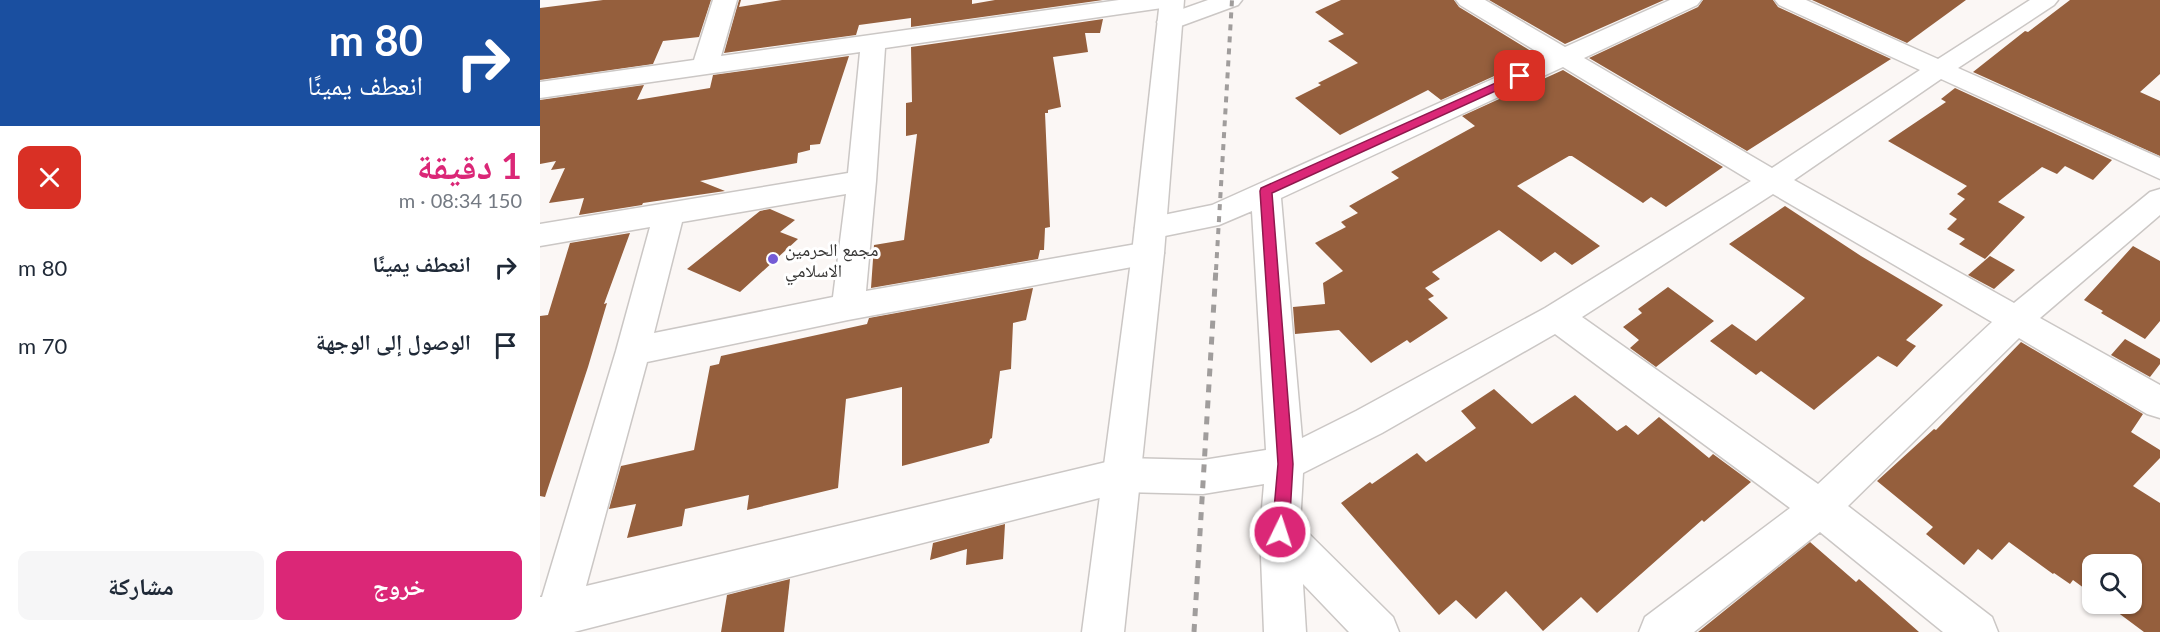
<!DOCTYPE html>
<html lang="ar">
<meta charset="utf-8">
<style>
:root{--surface:#fff;--page:#f6f6f7;--text:#1f2937;--muted:#747a83;--accent:#db2777}
body{margin:0;font-family:Lato,"Noto Naskh Arabic",sans-serif;background:var(--page);color:var(--text);direction:rtl;height:100vh;display:flex;flex-direction:column;font-size:22px;white-space:nowrap}
*{box-sizing:border-box;margin:0}
p{font-size:20px;color:var(--muted)}
.icon{flex:none;width:33px;height:33px;fill:none;stroke:currentColor;stroke-width:2;stroke-linecap:round;stroke-linejoin:round}
.map{position:relative;flex:1;overflow:hidden;direction:ltr}
.sheet{display:flex;flex-direction:column;background:var(--surface);width:540px}
.sheet>*{flex:none}
.guide{background:#1a4fa0;color:#fff;overflow:hidden}
.buttons{position:absolute;left:1542px;top:554px;display:grid;gap:12px}
.buttons a{display:grid;place-items:center;width:60px;height:60px;border-radius:12px;background:var(--surface);box-shadow:0 2px 4px #0004;font-size:30px}
.pin{position:absolute;display:grid;place-items:center;width:51px;height:51px;color:#fff;margin:-26px;border-radius:12px;box-shadow:0 3px 9px #0006}
.me{position:absolute;width:66px;margin:-33px;rotate:4deg;stroke-linejoin:round;filter:drop-shadow(0 0 4px #0008)}
.turn{display:flex;align-items:center;gap:21px;height:126px;padding:0 18px;font-size:27px}
.turn .icon{width:78px;height:78px;stroke-width:2.5}
.turn b{display:block;font-size:42px;line-height:51px}
.round{display:grid;place-items:center;flex:none;width:63px;height:63px;border-radius:12px;background:var(--page)}
.headline{display:flex;align-items:center;justify-content:space-between;height:102px;padding:0 18px}
h1{font-size:36px;font-weight:700;line-height:45px;color:var(--accent)}
.primary-button{display:flex;gap:12px;margin-top:auto;padding:12px 18px}
.primary-button a{flex:1;height:69px;border-radius:12px;background:var(--accent);color:#fff;font-size:24px;font-weight:700;line-height:69px;text-align:center}
.primary-button a+a{background:var(--page);color:var(--text)}
ul{padding:0;list-style:none}
li{display:flex;align-items:center;gap:18px;height:78px;padding:0 18px}
li div{flex:1}
li b{display:block;font-size:22px}
li em{font-style:normal}
main{display:flex;flex:1;min-height:0}
.map>svg:first-child{display:block}
</style>
<main>
<div class="map">
<svg width="1620" height="632" viewBox="0 0 1620 632">
<rect width="100%" height="100%" fill="#fbf7f5"/>
<g fill="#955f3d">
<polygon points="63,0 171,0 159,37 123,41 113,64 0,80 0,8"/>
<polygon points="199,0 201,0 199,7 242,0 432,0 432,4 455,0 563,0 371,27 371,18 319,25 316,35 184,53"/>
<polygon points="801,0 914,0 919,7 999,56 901,100 888,90 800,135 755,98 781,85 778,83 818,63 788,41 804,34 775,12"/>
<polygon points="949,0 1124,0 1025,44"/>
<polygon points="1163,0 1233,0 1238,7 1351,59 1207,151 1049,58 1158,7"/>
<polygon points="1272,0 1426,0 1367,43"/>
<polygon points="1530,0 1620,0 1620,74 1600,92 1620,101 1620,156 1433,72 1485,31 1488,32"/>
<polygon points="563,19 560,33 545,33 548,52 513,57 521,107 508,110 508,113 505,113 510,227 505,228 504,250 500,250 498,259 331,288 334,245 364,240 377,134 366,136 366,103 372,102 371,47"/>
<polygon points="309,56 280,144 270,145 270,150 258,153 257,163 160,181 185,191 103,203 102,205 39,215 44,198 9,203 25,168 11,170 16,161 0,164 0,100 104,85 97,100 170,88 173,75"/>
<polygon points="1023,70 1183,167 1126,207 1111,197 1103,203 1032,156 1029,156 977,186 1060,246 1032,265 1015,252 1001,262 959,230 892,272 900,279 885,288 894,296 888,299 908,318 870,343 867,340 831,363 799,330 755,334 753,307 785,304 783,283 803,271 775,243 806,227 801,222 818,213 809,206 859,178 851,172 935,126 922,116"/>
<polygon points="1415,88 1572,160 1553,180 1525,166 1517,174 1502,167 1458,202 1485,217 1445,259 1419,244 1425,239 1407,229 1417,219 1409,214 1425,199 1417,194 1427,186 1348,141 1406,102 1401,99"/>
<polygon points="1245,206 1321,256 1403,305 1366,340 1376,346 1357,367 1338,356 1274,410 1221,371 1216,375 1170,341 1192,324 1216,341 1265,298 1189,244"/>
<polygon points="230,209 255,220 240,232 258,239 200,292 147,269 220,211"/>
<polygon points="90,233 64,304 67,303 48,367 5,497 0,496 0,316 8,315 30,243"/>
<polygon points="1593,246 1620,261 1620,321 1605,339 1561,313 1563,311 1544,300"/>
<polygon points="1450,256 1475,270 1454,289 1428,275"/>
<polygon points="1128,287 1174,321 1116,367 1090,348 1099,340 1083,327 1102,313 1098,309"/>
<polygon points="493,288 486,320 473,323 471,369 460,371 452,438 450,439 449,443 362,466 362,387 306,399 298,488 207,510 209,495 145,509 142,526 87,538 96,504 69,509 81,466 154,450 170,366 179,364 181,356 327,324 329,318"/>
<polygon points="1585,339 1620,359 1620,364 1610,377 1571,355"/>
<polygon points="1481,342 1603,414 1591,432 1620,450 1620,458 1593,486 1620,503 1620,632 1604,632 1565,603 1592,603 1592,564 1552,564 1552,594 1533,580 1530,584 1514,573 1513,574 1469,542 1452,560 1438,549 1424,565 1386,534 1393,527 1337,481 1394,429 1396,430"/>
<polygon points="954,389 992,424 1035,395 1077,431 1086,425 1098,435 1119,417 1169,458 1173,454 1211,482 1164,522 1162,520 1057,613 1041,597 1003,631 966,591 936,619 916,600 899,615 801,503 830,482 832,484 877,453 886,462 936,428 921,411"/>
<polygon points="465,524 463,559 426,565 427,549 390,560 393,543"/>
<polygon points="1270,542 1316,582 1319,579 1379,632 1158,632"/>
<polygon points="250,579 244,632 181,632 187,595"/>
</g>
<g fill="none" stroke-linecap="round" stroke-linejoin="round">
<g stroke="#cbc7c5" stroke-width="3">
<g id="minor">
<path d="M173,0H197L181,56L579,0H641L637,5L629,7L345,48L336,181L326,291L608,242L619,245L624,253L619,261L608,264L308,320L107,362L46,586L583,458L663,460L726,450L712,211L679,225L610,239L599,236L595,228L599,220L672,205L1004,56L920,5L916,0H945L1025,47L1130,0H1161L1157,5L1044,58L1232,168L1380,70L1239,5L1235,0H1266L1398,59L1490,0H1518L1514,5L1418,68L1620,158V179L1401,79L1254,180L1474,303L1610,192L1620,189V215L1500,318L1620,385V418L1607,414L1479,338L1308,506L1452,617L1458,632H1403L1280,532L1154,632H1099L1105,617L1250,508L1015,334L842,433L763,473L760,525L853,617L859,632H809L763,584L766,632H724L720,532L724,484L663,494L583,492L34,632H0V597H2L76,351L110,227L0,246V224L308,173L320,52L0,98V82L154,60ZM1023,67L1211,181L1005,308L816,411L762,438L741,198ZM306,194L293,297L114,333L142,222ZM1233,194L1452,322L1278,484L1042,317Z"/>
<polygon points="668,0 702,0 698,5 638,27 629,29 620,27 617,22 620,17"/>
</g>
</g>
<g stroke="#cbc7c5" stroke-width="3">
<polygon id="tertiary" points="620,0 644,0 624,253 584,632 542,632 592,253"/>
</g>
<use href="#minor" fill="#fff" fill-rule="evenodd"/>
<use href="#tertiary" fill="#fff" fill-rule="evenodd"/>
<polyline stroke="#a09d9c" stroke-width="4" stroke-dasharray="6 6" stroke-linecap="butt" points="676,270 692,0"/>
<polyline stroke="#a09d9c" stroke-width="5" stroke-dasharray="8 8" stroke-linecap="butt" points="654,632 676,268"/>
</g>
<polygon fill="#db2777" stroke="#8e194d" stroke-width="1.5" points="980,72 985,76 984,78 732,193 753,464 749,532 746,537 740,539 735,537 732,532 738,464 720,191 721,188"/>
<circle fill="#755cd6" stroke="#fff" stroke-width="2" cx="233" cy="259" r="6"/>
<g text-anchor="middle" dominant-baseline="central" stroke-width="6" stroke-linejoin="round" paint-order="stroke">
<g font-size="18" fill="#373635" stroke="#fff" text-anchor="start">
<text x="245" y="249">مجمع الحرمين<tspan x="245" dy="21">الاسلامي</tspan></text>
</g>
</g>
</svg>
<div class="buttons">
<a><svg class="icon" aria-label="search" viewBox="0 0 24 24"><circle cx="10" cy="10" r="6"/><path d="M15 15l6 6"/></svg></a>
</div>
<div class="pin" style="left:980px;top:76px;background:#d93025"><svg class="icon" aria-label="arrive" viewBox="0 0 24 24"><path d="M6 21V4h12l-3 4 3 4H6"/></svg></div>
<svg class="me" style="left:740px;top:532px" viewBox="-20 -20 40 40"><circle r="17" fill="#db2777" stroke="#fff" stroke-width="3"/><path d="M0-11L8 9 0 5-8 9z" fill="#fff"/></svg>
</div>
<section class="sheet">
<div class="guide">
<div class="turn"><svg class="icon" aria-label="right" viewBox="0 0 24 24"><path d="M7 20v-9h11M14 6l5 5-5 5"/></svg><div><b>80 m</b>انعطف يمينًا</div></div>
</div>
<div class="headline"><div><h1>1 دقيقة</h1><p>150 m · 08:34</p></div><a class="round" style="background:#d93025;color:#fff"><svg class="icon" aria-label="close" viewBox="0 0 24 24"><path d="M6 6l12 12M18 6L6 18"/></svg></a></div>
<ul>
<li><svg class="icon" aria-label="right" viewBox="0 0 24 24"><path d="M7 20v-9h11M14 6l5 5-5 5"/></svg><div><b>انعطف يمينًا</b></div><em>80 m</em></li>
<li><svg class="icon" aria-label="arrive" viewBox="0 0 24 24"><path d="M6 21V4h12l-3 4 3 4H6"/></svg><div><b>الوصول إلى الوجهة</b></div><em>70 m</em></li>
</ul>
<div class="primary-button"><a>خروج</a><a>مشاركة</a></div>
</section>
</main>
